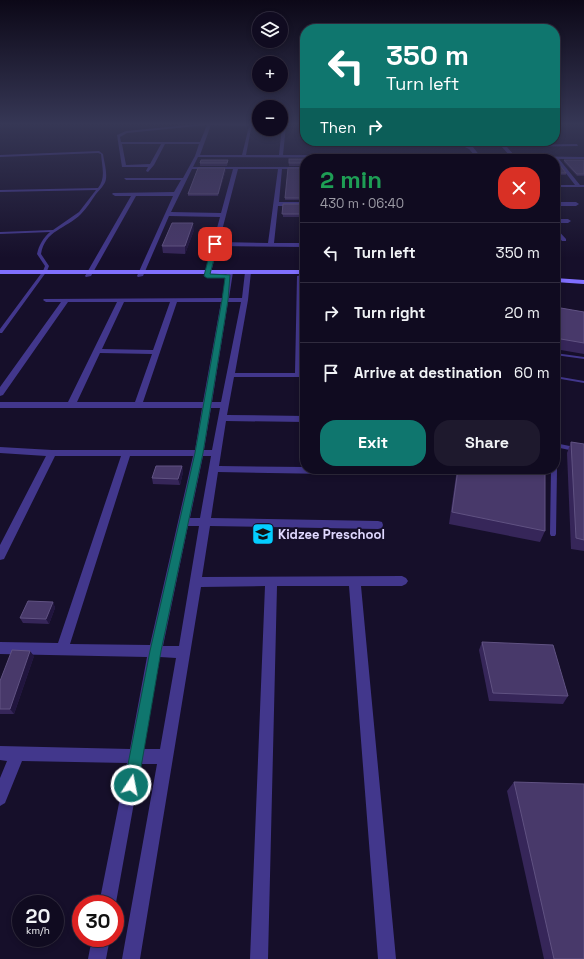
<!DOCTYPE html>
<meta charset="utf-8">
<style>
:root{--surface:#100b20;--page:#1e192d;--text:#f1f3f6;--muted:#9c9ba5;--line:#302b3e;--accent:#0f766e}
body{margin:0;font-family:"Space Grotesk",sans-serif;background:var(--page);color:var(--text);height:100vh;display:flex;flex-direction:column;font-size:15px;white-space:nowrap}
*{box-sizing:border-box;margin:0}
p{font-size:13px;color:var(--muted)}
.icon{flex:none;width:22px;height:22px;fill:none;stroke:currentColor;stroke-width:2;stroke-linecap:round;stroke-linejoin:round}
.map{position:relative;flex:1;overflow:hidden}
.details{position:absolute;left:300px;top:154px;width:260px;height:320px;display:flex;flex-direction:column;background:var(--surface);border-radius:16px;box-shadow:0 2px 6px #0003,0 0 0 1px var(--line)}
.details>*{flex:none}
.hud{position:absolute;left:300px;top:24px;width:260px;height:122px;border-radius:16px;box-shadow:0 2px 6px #0003,0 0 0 1px var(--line);background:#0f766e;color:#fff;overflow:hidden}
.tools{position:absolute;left:252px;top:12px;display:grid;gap:8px}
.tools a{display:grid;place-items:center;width:36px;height:36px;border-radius:50%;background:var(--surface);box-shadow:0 2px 6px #0003,0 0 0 1px var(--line);font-size:20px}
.speed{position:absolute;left:12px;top:895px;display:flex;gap:8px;font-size:20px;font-weight:700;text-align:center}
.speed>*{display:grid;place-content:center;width:52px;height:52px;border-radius:50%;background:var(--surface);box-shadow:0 2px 6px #0003,0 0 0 1px var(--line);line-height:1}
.speed small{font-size:10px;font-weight:400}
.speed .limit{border:6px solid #d22;background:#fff;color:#111}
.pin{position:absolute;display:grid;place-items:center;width:34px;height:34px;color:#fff;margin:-17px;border-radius:8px;box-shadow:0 2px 6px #0006}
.me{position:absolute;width:44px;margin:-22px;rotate:11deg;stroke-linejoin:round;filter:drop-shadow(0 0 3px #0008)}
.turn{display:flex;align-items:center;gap:14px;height:84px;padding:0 20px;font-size:18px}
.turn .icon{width:52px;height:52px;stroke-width:2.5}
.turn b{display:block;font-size:28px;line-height:34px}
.then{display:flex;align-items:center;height:38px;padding:0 20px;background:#0003;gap:8px;font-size:15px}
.round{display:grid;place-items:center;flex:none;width:42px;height:42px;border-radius:16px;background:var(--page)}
.summary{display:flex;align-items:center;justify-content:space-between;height:68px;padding:0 20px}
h1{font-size:24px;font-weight:800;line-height:30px;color:#1e9e55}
.button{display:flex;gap:8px;margin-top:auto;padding:8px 20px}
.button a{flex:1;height:46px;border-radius:16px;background:var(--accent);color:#fff;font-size:16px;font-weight:800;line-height:46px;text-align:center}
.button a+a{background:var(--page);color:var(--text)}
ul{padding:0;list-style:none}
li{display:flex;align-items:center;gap:12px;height:60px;padding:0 20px;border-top:1px solid var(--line)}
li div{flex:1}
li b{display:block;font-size:15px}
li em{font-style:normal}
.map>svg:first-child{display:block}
</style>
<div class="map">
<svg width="584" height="959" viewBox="0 0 584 959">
<rect width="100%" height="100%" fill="#160f2a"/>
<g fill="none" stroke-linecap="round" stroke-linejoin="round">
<g fill="#42378c" fill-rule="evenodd">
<path d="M99,151L103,154C104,161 107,171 106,179C105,185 100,189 96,194C91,201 87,208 81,214C66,229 45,230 41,254L49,266L47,271L2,333H0V329L43,271L45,266L37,254C39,245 43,238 50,232L0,234V232L53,230L79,212L96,190L0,192V190L98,188C106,178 102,167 101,154L98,153L0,157V155Z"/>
<polygon points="555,353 584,357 584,359 555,355"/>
<polygon points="555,376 584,381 584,383 555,378"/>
<polygon points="555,443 584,449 584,453 555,447"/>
<polygon points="555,467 557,469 556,534 555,536 551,536 550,534 551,469 555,469"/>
</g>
<g fill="#42378c" fill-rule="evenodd">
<path d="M199,124H252L246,155H279L282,126L284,125L286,126L283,155L475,156L469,149L465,147L330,146L331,144L466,145L473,147L480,156H510L502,147L504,145L577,144L578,146L507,147L515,156L584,157V159H559L580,185H584V187H555V185H575L555,159L198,157L193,167H305V169H282L279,202H305V206H278L274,243H305V247L218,246L210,276L207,278L204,276L220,217L169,216L143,276L138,277L137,276L173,196H136L91,276L86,277L85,276L131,196H115L112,194L113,193L174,192L181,180H126L124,178H183L195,156L199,144H165L154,165L148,172L146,171L148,167H122L117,135L126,131ZM207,125L200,142H121L120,137L127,133ZM211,125L249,126L242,155H200ZM122,144H161L150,164L126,165ZM192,169H233L221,213L171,212ZM238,169H278L268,243L219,242Z"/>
<polygon points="555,202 576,202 579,204 576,206 555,206"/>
<polygon points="555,219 568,219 571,221 568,223 555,223"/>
<polygon points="555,227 566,239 566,241 562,241 555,233"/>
<path d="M230,270L233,272L229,298H242L245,272L248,270L251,272L248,300L235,373H295L297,276L302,275L303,373H305V377H234L227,415L305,416V422L226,421L219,466L305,467V469H390L394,472L389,475L218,472L211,518L378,521L382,522L383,525L382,528L378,529L210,526L202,577L402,576L406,578L408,581L406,584L402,586H361L396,959H378L349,586H277L268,959H250L265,586L201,587L140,959H122L157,764H141L115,908V904H99L127,763L22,761L5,803L0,806V778L7,761L0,760V746L130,749L147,657L0,654V642L58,643L121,456H55L4,559L0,560V545L46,456L0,453V447L52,450H195L202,408H0V402H68L117,302H68L3,395L0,396V387L61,302H46L43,300L44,299L222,298L227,272ZM124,302H170L153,350L102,349ZM177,302H221L203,402H143ZM228,302H241L221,402H212ZM100,353L152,354L135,402H77ZM211,408H220L212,450H204ZM130,456H193L150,645L70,644ZM203,456H211L200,518H190ZM188,526H199L179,646H163ZM160,657L176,658L160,749H144Z"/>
<polygon points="92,938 110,938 106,959 88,959"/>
</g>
<g fill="#806fff" fill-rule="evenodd">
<rect x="0" y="270" width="305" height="4"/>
<polygon points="555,278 584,280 584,284 555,282"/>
</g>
</g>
<g fill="#362659">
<rect x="289" y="159" width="16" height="7"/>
<polygon points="555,160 566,173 566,175 555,175"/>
<polygon points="564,160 584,160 584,176 577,176 564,162"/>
<polygon points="228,162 227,166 200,166 200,163"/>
<polygon points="305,168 305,200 285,200 285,198"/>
<polygon points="226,170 218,196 188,196 188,194"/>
<polygon points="283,204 305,204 305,212 303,212 303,217 283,217"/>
<polygon points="194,230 185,254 163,253 162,246"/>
<polygon points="555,307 584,312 584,354 555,349"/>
<polygon points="571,442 584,444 584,551 571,549 567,453"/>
<polygon points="182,466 183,472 180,485 153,484 152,478"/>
<polygon points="457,469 545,469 545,531 540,542 449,524"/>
<polygon points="53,602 55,608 49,624 23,623 20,618"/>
<polygon points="482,642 568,696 563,704 489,701 479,650"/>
<polygon points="34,656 14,714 0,714 0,681"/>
<polygon points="514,782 584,959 544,959 507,791"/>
</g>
<g fill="#21153e">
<polygon points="225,168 226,170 218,196 218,194"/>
<polygon points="193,223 194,230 185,254 185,246"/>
<polygon points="182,466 183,472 180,485 178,479"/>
<polygon points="53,602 55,608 49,624 46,619"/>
<polygon points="30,651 34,656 14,714 10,709"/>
</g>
<g fill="#48396a" stroke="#605282">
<rect x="289" y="159" width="16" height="4"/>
<polygon points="201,160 228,160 227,163 200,163"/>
<polygon points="555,160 556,160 566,173 555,173"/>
<polygon points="564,160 584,160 584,174 577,174"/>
<polygon points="198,168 225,168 218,194 188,194"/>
<polygon points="288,168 305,168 305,198 285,198"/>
<polygon points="283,204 305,204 305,209 303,209 303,214 282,214"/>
<polygon points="172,223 193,223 185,246 162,246"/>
<polygon points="555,307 584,312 584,343 555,338"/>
<polygon points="571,442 584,444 584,540 576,538"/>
<polygon points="156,466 182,466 178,479 152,478"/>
<polygon points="458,469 545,469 545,531 452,512"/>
<polygon points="28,601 53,602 46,619 20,618"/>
<polygon points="482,642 553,645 568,696 493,693"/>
<polygon points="12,650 30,651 10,709 0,709 0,681"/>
<polygon points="514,782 584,784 584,959 554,959"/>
</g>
<linearGradient id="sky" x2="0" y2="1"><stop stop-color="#0c0817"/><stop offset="0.48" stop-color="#363755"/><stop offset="1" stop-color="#363755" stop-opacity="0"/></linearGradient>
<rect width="584" height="258" fill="url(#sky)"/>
<polygon fill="#0f766e" stroke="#0a4d48" points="215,242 218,244 210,274 230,275 228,300 203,453 161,651 138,785 136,790 131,792 126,790 124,785 150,651 195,453 222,300 225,278 207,278 204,276 212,244"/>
<defs>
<g id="school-square" transform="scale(1.15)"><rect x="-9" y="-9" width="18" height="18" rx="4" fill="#04cdff" stroke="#160f2a"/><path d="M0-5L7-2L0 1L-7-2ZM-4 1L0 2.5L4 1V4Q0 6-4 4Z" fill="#111"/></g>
</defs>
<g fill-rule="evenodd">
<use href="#school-square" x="263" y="534"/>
</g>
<g text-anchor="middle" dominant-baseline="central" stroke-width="3.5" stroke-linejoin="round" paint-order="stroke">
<g font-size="13" font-weight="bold" fill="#e0d8ff" stroke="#160f2a" text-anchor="start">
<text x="278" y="534">Kidzee Preschool</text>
</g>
</g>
</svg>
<div class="tools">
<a><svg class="icon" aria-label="layers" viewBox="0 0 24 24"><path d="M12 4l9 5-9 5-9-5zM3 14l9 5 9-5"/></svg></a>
<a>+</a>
<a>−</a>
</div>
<div class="speed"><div>20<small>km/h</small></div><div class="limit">30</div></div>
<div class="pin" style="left:215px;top:244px;background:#d93025"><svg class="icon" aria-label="arrive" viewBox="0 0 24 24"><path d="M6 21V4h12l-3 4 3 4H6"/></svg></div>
<svg class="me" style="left:131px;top:785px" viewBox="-20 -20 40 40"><circle r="17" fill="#0f766e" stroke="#fff" stroke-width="3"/><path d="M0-11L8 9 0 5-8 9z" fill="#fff"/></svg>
<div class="hud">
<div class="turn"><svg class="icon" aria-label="left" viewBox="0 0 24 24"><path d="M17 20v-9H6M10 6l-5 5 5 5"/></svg><div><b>350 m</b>Turn left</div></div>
<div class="then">Then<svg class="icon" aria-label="right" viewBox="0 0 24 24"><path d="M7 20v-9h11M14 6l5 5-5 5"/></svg></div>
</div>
<section class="details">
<div class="summary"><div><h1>2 min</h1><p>430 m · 06:40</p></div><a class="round" style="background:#d93025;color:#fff"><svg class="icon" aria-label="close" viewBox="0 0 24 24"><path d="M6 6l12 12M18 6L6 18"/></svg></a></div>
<ul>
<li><svg class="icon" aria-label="left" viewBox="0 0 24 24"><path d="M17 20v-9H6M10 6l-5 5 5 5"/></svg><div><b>Turn left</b></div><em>350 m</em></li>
<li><svg class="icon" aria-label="right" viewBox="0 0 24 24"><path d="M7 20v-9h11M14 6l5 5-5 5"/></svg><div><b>Turn right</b></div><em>20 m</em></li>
<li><svg class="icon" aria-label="arrive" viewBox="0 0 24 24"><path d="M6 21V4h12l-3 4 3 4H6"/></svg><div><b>Arrive at destination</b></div><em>60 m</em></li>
</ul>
<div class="button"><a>Exit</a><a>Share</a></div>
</section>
</div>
